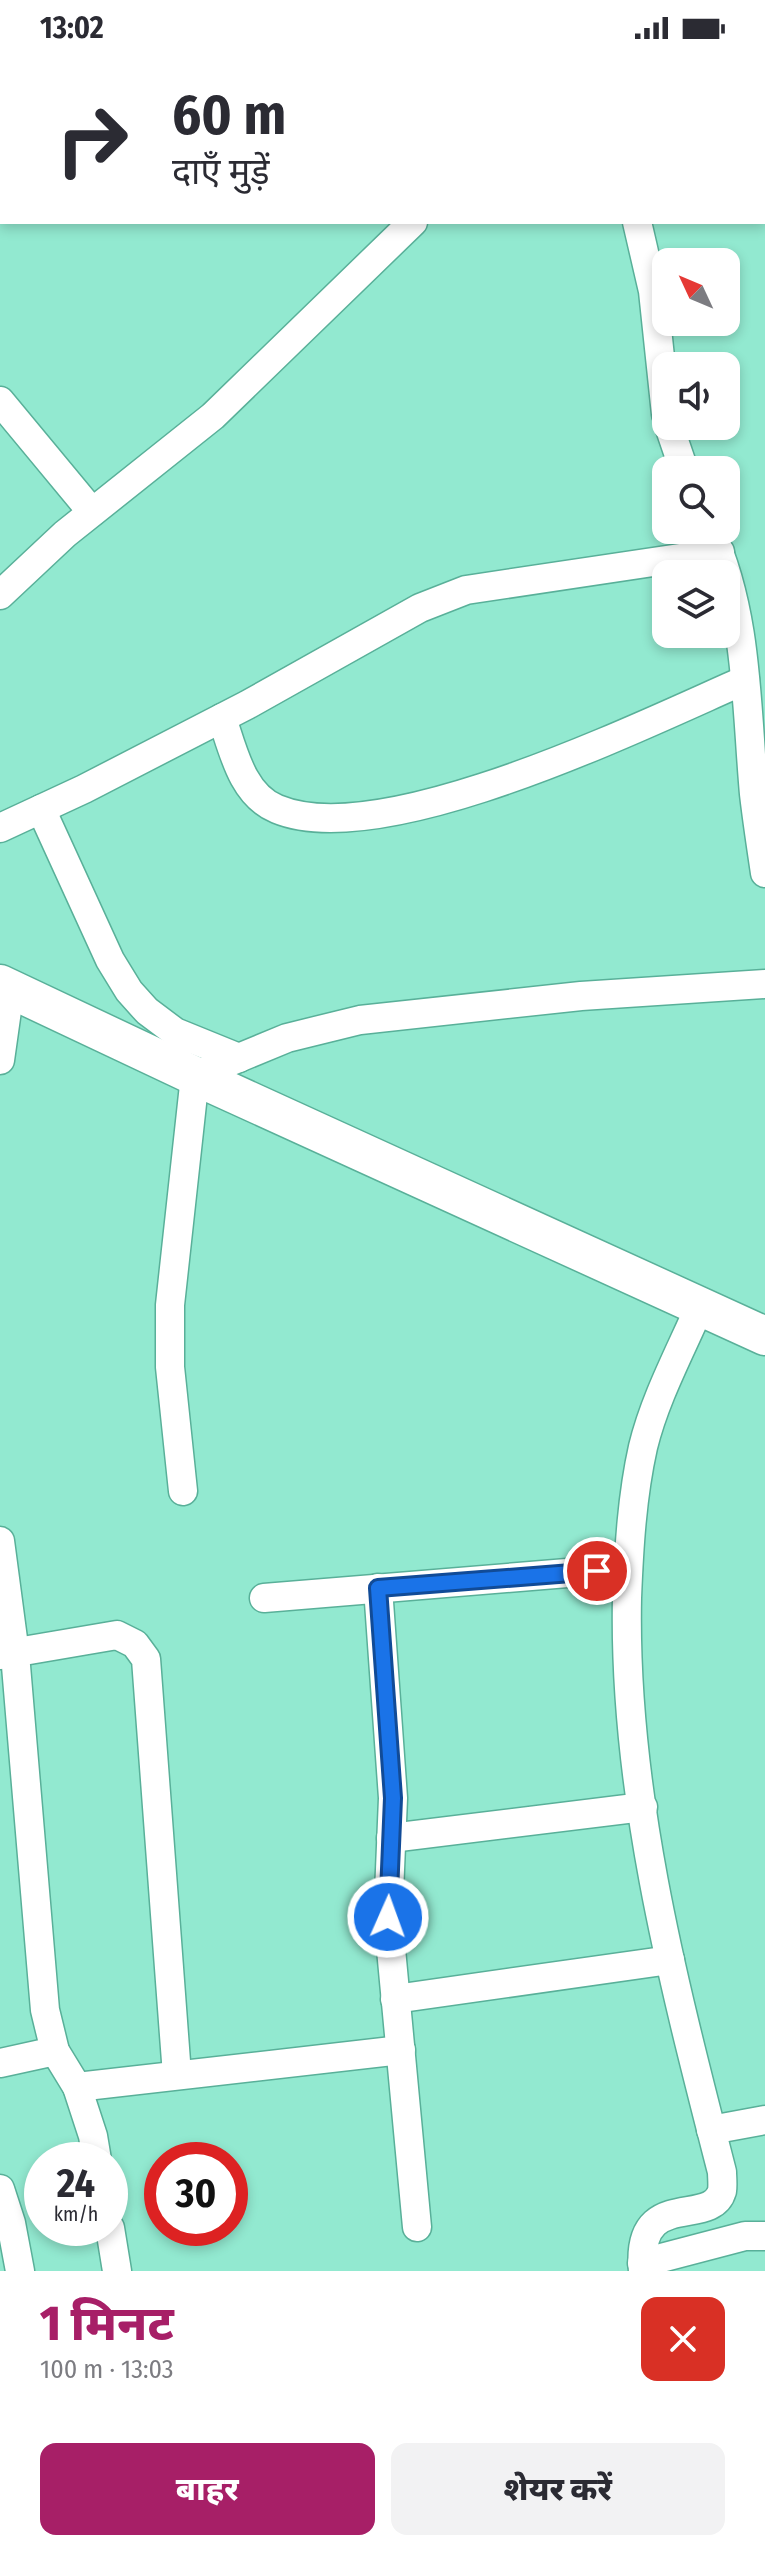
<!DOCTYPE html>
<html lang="hi">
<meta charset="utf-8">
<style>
:root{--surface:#fff;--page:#f2f2f3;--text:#2b2b33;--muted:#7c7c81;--accent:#a71f67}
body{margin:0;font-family:"Fira Sans Condensed","Noto Sans Devanagari",sans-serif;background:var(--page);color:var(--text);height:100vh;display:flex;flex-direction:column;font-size:30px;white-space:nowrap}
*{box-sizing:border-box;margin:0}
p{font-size:26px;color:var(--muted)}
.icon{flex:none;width:44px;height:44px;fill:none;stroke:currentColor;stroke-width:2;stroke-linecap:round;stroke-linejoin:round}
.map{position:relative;height:2215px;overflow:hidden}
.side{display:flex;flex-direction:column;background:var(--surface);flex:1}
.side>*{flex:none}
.guide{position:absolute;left:0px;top:0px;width:766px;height:168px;box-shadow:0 4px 12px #0003;background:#fff;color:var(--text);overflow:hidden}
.needle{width:52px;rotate:314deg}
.tools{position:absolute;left:652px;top:192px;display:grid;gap:16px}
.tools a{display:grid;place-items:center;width:88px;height:88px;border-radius:16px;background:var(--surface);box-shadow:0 4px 12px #0003;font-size:40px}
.speed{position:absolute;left:24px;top:2086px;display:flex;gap:16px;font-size:40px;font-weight:700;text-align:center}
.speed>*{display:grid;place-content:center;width:104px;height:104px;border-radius:50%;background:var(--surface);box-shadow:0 4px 12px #0003;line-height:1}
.speed small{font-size:20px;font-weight:400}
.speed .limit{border:12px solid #d22;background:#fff;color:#111}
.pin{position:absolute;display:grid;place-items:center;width:68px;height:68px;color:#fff;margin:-34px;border:4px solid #fff;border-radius:50%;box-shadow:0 2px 8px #0007}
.me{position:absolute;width:88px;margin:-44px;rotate:2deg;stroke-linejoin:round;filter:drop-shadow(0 0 6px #0008)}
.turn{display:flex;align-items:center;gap:28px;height:168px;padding:0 40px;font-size:36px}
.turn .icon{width:104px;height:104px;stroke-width:2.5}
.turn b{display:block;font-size:56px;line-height:68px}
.round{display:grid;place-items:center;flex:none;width:84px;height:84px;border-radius:16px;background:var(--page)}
.headline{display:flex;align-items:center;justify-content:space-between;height:136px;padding:0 40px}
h1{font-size:48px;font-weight:800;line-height:60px;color:var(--accent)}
.action{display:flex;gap:16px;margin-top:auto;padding:16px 40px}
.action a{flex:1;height:92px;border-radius:16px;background:var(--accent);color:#fff;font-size:32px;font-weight:800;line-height:92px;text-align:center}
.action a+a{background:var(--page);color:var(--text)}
.status{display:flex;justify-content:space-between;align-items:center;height:56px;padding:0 40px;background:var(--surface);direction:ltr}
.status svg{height:22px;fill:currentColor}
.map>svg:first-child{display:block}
</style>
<div class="status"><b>13:02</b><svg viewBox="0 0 49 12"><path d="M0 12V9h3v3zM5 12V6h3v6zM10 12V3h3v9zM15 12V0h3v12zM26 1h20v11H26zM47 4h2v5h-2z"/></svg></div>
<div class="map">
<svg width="765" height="2215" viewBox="0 0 765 2215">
<rect width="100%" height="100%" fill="#92e9d0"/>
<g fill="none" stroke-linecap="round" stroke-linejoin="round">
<g stroke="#59b099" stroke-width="31">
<g id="street">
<polyline points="613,0 617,2"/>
<polyline points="11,2 14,0"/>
<polyline points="451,2 452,0"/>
<polyline points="764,25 765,25"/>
<polyline points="637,166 653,235 666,358"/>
<polyline points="0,345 92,456"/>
<polyline points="669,370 684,414"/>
<path d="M710,474C748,557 746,648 754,738C757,764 761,790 765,817"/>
<polyline points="0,539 65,478 213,360 413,166"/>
<path d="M222,662C233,694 242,739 277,753C382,797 642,669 745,624"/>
<polyline points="41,753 110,904 129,935 147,955 175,976 239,1002"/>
<polyline points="0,772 84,733 247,649 420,552 466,534 720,496"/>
<polyline points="0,1004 10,933"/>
<polyline points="183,1435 170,1311 170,1249 195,1020 287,982 360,964 581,940 765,928"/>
<polyline points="0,1485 15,1598 45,1954 55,1995 77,2031 93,2080 97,2104"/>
<polyline points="378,1532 393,1742 388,1861 417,2171"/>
<polyline points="264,1542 628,1512"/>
<polyline points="0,1599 117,1579 135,1588 146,1603 177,2019"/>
<polyline points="391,1782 643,1751"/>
<polyline points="395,1943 670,1904"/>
<polyline points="0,2007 55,1995"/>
<polyline points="77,2031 401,1994"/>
<polyline points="711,2074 765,2064"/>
<polyline points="0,2133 11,2167 20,2215"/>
<polyline points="110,2172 117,2215"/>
<polyline points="642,2207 745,2180 765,2180"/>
<path d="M643,2215C635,2130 711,2173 722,2135C723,2129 722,2121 722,2116C674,1929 623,1736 627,1542C629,1492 632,1440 643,1391C655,1342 680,1296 700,1250"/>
</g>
</g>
<g stroke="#59b099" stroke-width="41">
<polyline id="secondary" points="0,928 195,1020 765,1280"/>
</g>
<use href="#street" stroke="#fff" stroke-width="28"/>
<use href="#secondary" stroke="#fff" stroke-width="38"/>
</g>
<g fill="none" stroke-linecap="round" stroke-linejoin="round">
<g stroke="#114b97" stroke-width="20">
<polyline id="route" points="388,1861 393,1742 378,1532 597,1515"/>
</g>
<use href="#route" stroke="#1a73e8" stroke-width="14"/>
</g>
</svg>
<div class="tools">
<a><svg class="needle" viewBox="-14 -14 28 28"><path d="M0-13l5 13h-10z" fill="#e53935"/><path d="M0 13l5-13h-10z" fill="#7c7c81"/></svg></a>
<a><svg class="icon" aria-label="sound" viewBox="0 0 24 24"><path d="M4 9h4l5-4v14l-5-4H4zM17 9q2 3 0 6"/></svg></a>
<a><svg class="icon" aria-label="search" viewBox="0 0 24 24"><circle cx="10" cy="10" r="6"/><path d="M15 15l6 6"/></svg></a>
<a><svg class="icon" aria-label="layers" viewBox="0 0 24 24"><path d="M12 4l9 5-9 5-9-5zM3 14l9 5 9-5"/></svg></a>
</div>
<div class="speed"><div>24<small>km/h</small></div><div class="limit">30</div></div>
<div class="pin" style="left:597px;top:1515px;background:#d93025"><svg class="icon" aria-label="arrive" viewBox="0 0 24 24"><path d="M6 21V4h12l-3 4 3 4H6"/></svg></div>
<svg class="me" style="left:388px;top:1861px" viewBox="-20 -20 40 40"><circle r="17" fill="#1a73e8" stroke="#fff" stroke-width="3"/><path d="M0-11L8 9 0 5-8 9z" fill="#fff"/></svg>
<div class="guide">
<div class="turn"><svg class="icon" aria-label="right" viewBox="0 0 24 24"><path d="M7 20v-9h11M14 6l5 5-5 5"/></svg><div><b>60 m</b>दाएँ मुड़ें</div></div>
</div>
</div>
<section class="side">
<div class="headline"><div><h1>1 मिनट</h1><p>100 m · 13:03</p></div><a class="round" style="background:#d93025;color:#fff"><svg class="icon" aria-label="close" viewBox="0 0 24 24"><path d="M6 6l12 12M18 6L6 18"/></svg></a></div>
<div class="action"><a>बाहर</a><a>शेयर करें</a></div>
</section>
